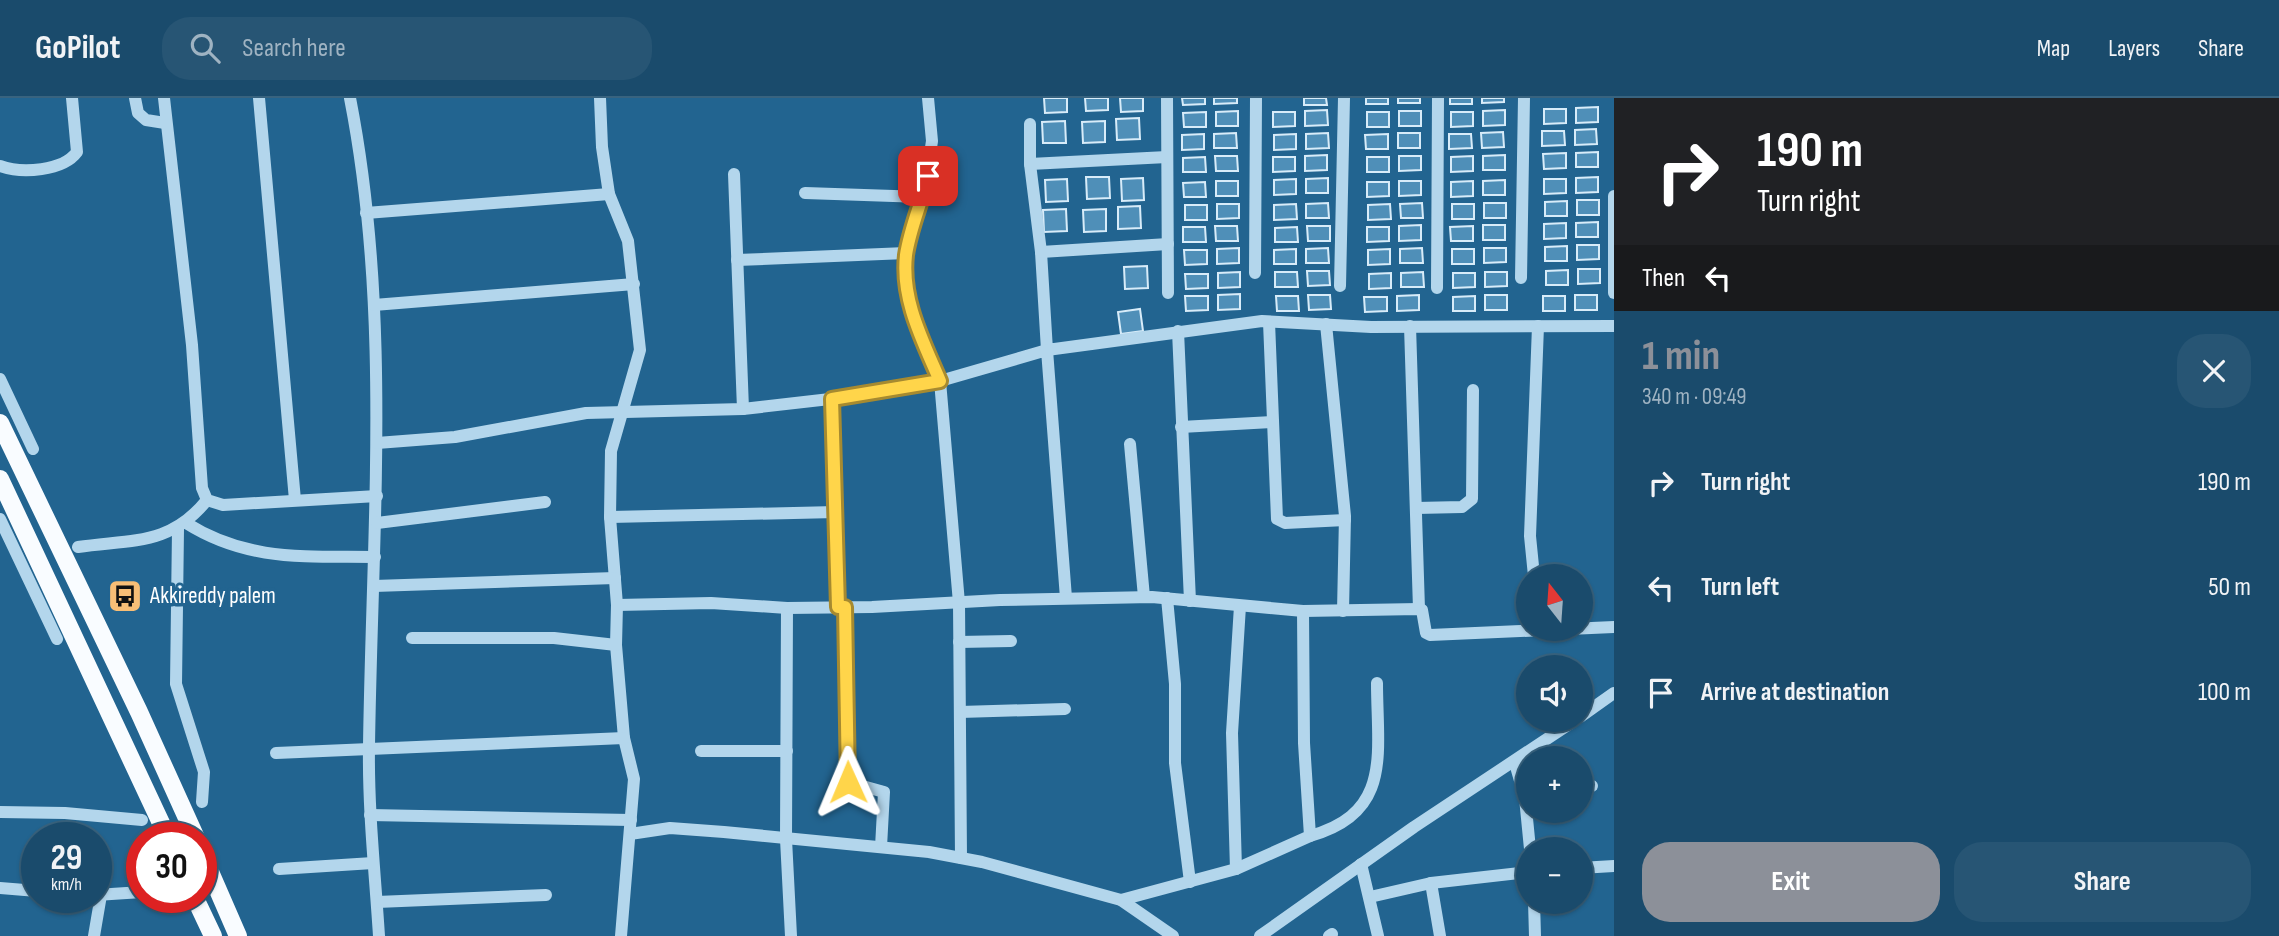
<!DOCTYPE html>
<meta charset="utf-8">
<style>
:root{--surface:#1a4b6c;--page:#275574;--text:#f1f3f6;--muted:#9fb3c2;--line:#38637f;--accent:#8c9099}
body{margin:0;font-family:"Sofia Sans Condensed",sans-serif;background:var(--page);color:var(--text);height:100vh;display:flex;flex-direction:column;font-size:26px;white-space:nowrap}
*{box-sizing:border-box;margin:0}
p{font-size:23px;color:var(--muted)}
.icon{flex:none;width:38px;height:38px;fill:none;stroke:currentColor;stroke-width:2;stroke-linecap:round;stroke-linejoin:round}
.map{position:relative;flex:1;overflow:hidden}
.sheet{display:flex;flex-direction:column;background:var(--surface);width:665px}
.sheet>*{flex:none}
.hud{background:#202124;color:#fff;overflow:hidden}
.needle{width:46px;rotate:343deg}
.buttons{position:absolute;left:1516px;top:466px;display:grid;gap:14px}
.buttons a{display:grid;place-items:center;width:77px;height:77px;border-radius:50%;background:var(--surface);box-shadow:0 2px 5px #0004,0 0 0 2px var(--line);font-size:35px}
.speed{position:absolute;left:21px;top:724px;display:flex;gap:14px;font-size:35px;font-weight:700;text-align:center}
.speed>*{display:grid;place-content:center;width:91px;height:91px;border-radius:50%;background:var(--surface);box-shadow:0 2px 5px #0004,0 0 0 2px var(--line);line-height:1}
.speed small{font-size:18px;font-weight:400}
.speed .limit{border:10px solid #d22;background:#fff;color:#111}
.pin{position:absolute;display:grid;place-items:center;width:60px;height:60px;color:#fff;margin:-30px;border-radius:14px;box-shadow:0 4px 10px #0006}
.me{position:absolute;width:77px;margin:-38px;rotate:359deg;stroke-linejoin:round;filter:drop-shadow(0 0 5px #0008)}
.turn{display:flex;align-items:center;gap:24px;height:147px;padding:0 28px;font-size:32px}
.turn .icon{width:91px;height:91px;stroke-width:2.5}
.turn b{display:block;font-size:49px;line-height:60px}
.then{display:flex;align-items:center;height:66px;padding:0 28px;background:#0003;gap:14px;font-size:26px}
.round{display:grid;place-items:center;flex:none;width:74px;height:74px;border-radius:28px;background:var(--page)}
.summary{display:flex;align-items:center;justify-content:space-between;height:119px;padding:0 28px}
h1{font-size:42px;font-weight:700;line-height:52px;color:var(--accent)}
.action{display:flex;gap:14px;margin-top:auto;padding:14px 28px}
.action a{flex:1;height:80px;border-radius:28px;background:var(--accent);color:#fff;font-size:28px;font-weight:700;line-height:80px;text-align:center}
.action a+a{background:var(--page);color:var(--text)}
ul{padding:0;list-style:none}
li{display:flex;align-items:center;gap:21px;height:105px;padding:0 28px}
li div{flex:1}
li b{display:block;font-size:26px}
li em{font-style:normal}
header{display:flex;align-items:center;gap:42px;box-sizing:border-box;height:98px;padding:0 35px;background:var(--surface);border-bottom:2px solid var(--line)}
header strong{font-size:33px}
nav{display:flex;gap:38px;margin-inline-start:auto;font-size:24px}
.search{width:490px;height:63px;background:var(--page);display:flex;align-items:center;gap:18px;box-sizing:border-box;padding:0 24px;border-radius:28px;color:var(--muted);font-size:26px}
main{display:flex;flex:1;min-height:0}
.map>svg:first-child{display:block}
</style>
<header>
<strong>GoPilot</strong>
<div class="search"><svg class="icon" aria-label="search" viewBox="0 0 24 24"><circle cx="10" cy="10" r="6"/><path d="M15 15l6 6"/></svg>Search here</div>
<nav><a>Map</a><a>Layers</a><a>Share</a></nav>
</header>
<main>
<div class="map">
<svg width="1614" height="838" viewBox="0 0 1614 838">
<rect width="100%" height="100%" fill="#226490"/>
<g fill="#4f8fb8" stroke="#d8ecf9" stroke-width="2">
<polygon points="1044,0 1067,0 1067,14 1045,15"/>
<polygon points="1085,0 1108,0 1108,12 1086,13"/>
<polygon points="1120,0 1143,0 1143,13 1121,14"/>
<polygon points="1182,0 1205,0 1205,6 1183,7"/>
<polygon points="1214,0 1237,0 1237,5 1214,6"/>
<polygon points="1304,0 1326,0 1327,7 1304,7"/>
<rect x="1366" y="0" width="22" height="6"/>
<rect x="1398" y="0" width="22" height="5"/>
<rect x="1450" y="0" width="22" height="6"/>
<polygon points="1482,0 1504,0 1504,4 1482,5"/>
<polygon points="1598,9 1598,24 1576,25 1576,10"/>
<polygon points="1544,11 1566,11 1566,25 1544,26"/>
<polygon points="1327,12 1328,27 1305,28 1305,13"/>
<polygon points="1505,12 1505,27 1483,28 1483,13"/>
<polygon points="1238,13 1238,28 1216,28 1216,14"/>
<rect x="1399" y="13" width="22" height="15"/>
<polygon points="1206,14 1206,29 1184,29 1183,15"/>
<polygon points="1273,14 1295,14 1295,28 1273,29"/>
<rect x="1367" y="14" width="22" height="15"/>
<polygon points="1451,14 1473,14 1473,28 1451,29"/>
<polygon points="1139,20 1140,41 1117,42 1116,21"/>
<polygon points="1065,23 1066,45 1043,45 1042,24"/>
<polygon points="1105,23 1105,44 1083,45 1082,24"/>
<polygon points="1596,31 1597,46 1575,47 1575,32"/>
<polygon points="1542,33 1564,33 1565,47 1542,48"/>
<polygon points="1503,34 1504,49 1482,50 1481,35"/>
<polygon points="1236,35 1237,50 1214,50 1214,36"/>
<polygon points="1328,35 1329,50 1306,51 1306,36"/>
<rect x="1398" y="35" width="22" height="15"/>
<polygon points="1204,36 1204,51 1182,52 1182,37"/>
<polygon points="1296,36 1296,51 1274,52 1274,37"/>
<polygon points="1388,36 1388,51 1366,51 1365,37"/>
<polygon points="1449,36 1471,36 1472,50 1449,51"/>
<polygon points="1598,54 1598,69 1576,69 1576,55"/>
<polygon points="1566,55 1566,70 1544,71 1543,56"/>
<polygon points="1327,57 1327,72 1305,73 1305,58"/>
<polygon points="1505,57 1505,72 1483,72 1483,58"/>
<polygon points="1215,58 1237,58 1238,73 1216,73"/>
<polygon points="1399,58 1421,58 1421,72 1399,73"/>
<polygon points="1473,58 1473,73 1451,74 1451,59"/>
<polygon points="1205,59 1206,74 1183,74 1183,60"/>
<polygon points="1273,59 1295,59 1295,73 1273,74"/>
<rect x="1367" y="59" width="22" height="15"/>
<polygon points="1086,79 1109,79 1110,100 1087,101"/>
<polygon points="1598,79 1598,94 1576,95 1576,80"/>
<polygon points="1143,80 1144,102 1122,103 1121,81"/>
<polygon points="1328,80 1328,95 1306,95 1306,81"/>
<polygon points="1067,81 1068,103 1046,104 1045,82"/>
<polygon points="1296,81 1296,96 1274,97 1274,82"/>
<polygon points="1544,81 1566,81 1566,95 1544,96"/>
<polygon points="1505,82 1505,97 1483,97 1483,83"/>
<rect x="1216" y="83" width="22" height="15"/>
<polygon points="1399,83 1421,83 1421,97 1399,98"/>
<polygon points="1473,83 1473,98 1451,99 1451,84"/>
<polygon points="1205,84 1206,99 1184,99 1183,85"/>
<polygon points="1367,84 1389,84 1389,98 1367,99"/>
<rect x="1577" y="102" width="22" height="15"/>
<polygon points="1567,103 1567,118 1545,118 1545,104"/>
<polygon points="1328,105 1329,120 1306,120 1306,106"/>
<polygon points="1422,105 1423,120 1401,120 1400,106"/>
<rect x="1484" y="105" width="22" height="15"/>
<polygon points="1217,106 1239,106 1239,120 1217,121"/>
<polygon points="1296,106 1297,121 1274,122 1274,107"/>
<polygon points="1390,106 1391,121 1368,122 1368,107"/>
<rect x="1452" y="106" width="22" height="15"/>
<rect x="1185" y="107" width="22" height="15"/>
<polygon points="1140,108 1141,130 1118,131 1118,109"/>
<polygon points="1066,111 1067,133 1044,134 1043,112"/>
<polygon points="1106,111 1106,133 1084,134 1083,112"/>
<polygon points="1598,124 1598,139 1576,139 1576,125"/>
<polygon points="1566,125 1566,140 1544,141 1544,126"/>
<polygon points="1421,127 1421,142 1399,143 1399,128"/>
<rect x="1483" y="127" width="22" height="15"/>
<polygon points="1215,128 1237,128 1238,143 1216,143"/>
<polygon points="1307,128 1330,128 1330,143 1308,143"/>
<polygon points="1473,128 1473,143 1451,143 1450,129"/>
<polygon points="1183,129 1205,129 1206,144 1183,144"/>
<polygon points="1297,129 1298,144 1275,144 1275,130"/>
<polygon points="1367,129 1389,129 1389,143 1367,144"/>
<polygon points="1577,147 1599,147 1599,161 1577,162"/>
<polygon points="1567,148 1567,163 1545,163 1545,149"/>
<polygon points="1239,150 1239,165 1217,166 1217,151"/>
<polygon points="1328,150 1329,165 1306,165 1306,151"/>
<polygon points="1422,150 1423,165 1400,165 1400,151"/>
<polygon points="1484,150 1506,150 1506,164 1484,165"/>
<polygon points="1296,151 1296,166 1274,166 1274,152"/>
<polygon points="1390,151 1390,166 1368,167 1368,152"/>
<rect x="1452" y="151" width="22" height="15"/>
<polygon points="1184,152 1207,152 1207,166 1185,167"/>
<polygon points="1147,168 1148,190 1125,191 1124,169"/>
<polygon points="1578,171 1600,171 1600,185 1578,186"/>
<polygon points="1568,172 1568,187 1546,187 1546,173"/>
<polygon points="1307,173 1329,173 1330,187 1308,188"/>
<polygon points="1240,174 1240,189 1218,190 1218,175"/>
<polygon points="1275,174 1297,174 1298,189 1275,189"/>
<polygon points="1423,174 1424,189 1401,189 1401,175"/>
<polygon points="1485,174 1507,174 1507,188 1485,189"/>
<polygon points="1391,175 1391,190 1369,191 1369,176"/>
<polygon points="1453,175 1475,175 1475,189 1453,190"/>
<polygon points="1185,176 1208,176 1208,190 1186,191"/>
<polygon points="1240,196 1240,211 1218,212 1218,197"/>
<polygon points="1308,197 1330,197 1331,211 1309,212"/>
<polygon points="1419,197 1419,212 1397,213 1397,198"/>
<rect x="1485" y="197" width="22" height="15"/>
<rect x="1575" y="197" width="22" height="15"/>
<polygon points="1185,198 1208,198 1208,212 1186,213"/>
<polygon points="1276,198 1298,198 1299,213 1277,213"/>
<polygon points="1475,198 1475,213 1453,213 1453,199"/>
<rect x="1543" y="198" width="22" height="15"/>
<polygon points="1364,199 1387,199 1387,213 1365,214"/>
<polygon points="1140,211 1143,233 1121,236 1118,214"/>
</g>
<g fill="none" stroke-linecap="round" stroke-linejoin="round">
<g stroke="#b3d6ec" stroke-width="12">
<polyline points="135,0 138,15 146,22 165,25"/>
<polyline points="164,0 192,247 202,390 207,402 223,407 377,398"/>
<polyline points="259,0 295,402"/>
<path d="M350,0C392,214 372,431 369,648C368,711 375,775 379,838"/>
<polyline points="600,0 602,49 609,96 628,143 640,252 611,353 610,419 617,507 616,547 624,640 634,681 621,838"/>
<polyline points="928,0 932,43 924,96 906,155 905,178 909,205 940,283 959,505 961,760"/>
<polyline points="1167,0 1168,195"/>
<polyline points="1030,26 1030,66 1041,154 1047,252 1262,223 1371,229 1614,228"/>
<polyline points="1030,66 1167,59"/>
<path d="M0,68C22,76 63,73 77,54L72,0"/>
<polyline points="734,76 743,311"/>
<polyline points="805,95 923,99"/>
<polyline points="1614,98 1614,195"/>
<polyline points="366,115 609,96"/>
<polyline points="1041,154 1168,146"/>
<polyline points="737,162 906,155"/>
<polyline points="1255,175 1256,0"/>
<polyline points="1521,180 1524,0"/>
<polyline points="1340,188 1344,0"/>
<polyline points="1437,190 1438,0"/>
<polyline points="374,207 634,186"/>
<polyline points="1269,224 1277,421 1285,425 1345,422"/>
<polyline points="1326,226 1345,418 1343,513"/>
<polyline points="1410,228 1419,511"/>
<polyline points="1178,233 1190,503"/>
<polyline points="0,281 33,351"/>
<polyline points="832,301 838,509"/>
<polyline points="1181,329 1273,324"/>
<polyline points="377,345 455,339 586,315 743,311 865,297 940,283 1047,252 1066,500"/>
<polyline points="1130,346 1144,499"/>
<polyline points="1416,410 1462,409 1472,401 1473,292"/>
<polyline points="610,419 836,414"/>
<polyline points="0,421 57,541"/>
<path d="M186,425C248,464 305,458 375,459"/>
<polyline points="377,425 545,404"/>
<polyline points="178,431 176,586 204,674 202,704"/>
<path d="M78,449C132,441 170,448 207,402"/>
<polyline points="1534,478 1530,438 1538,228"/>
<polyline points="374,488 615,480"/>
<polyline points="1167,500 1175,586 1175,665 1190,784"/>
<polyline points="617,507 711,505 787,510 872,509 1000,502 1152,499 1303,513 1419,511 1422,512 1426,535 1430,537 1614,529"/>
<polyline points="845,509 848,684 884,694 881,749"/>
<polyline points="787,510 786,741 791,838"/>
<polyline points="412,540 554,540 616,547"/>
<polyline points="959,544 1011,543"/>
<polyline points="960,614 1065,611"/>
<polyline points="1580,619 1614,595"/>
<polyline points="701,653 787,653"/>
<polyline points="276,655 624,640"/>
<polyline points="1515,665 1525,700 1530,751"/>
<polyline points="1580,690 1592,688"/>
<polyline points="0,714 65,715 142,722"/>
<polyline points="370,717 631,722"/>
<polyline points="630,736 670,730 724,734 929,754 982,764 1121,802 1173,838"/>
<path d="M1310,738C1393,715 1377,655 1377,585"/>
<polyline points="1361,766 1378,838"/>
<polyline points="1580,770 1614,768"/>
<polyline points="279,771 373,765"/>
<polyline points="1236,771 1232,635 1240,508"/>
<polyline points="1431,785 1440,838"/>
<polyline points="0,790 37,793"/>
<polyline points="96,797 142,794"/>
<polyline points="1370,799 1431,785 1528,774"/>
<polyline points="1121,802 1236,771 1310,738 1304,645 1303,513"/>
<polyline points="1534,803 1535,838"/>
<polyline points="377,804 546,797"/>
<polyline points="94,838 101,797"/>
<polyline points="1260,838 1414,729 1577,621"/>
<polyline points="1329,838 1332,836"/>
</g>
<g stroke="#f9fcff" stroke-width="18">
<polyline points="0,325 139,614 196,740"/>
<polyline points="0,381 168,740"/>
<polyline points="201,753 238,838"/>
<polyline points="195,800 213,838"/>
</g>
</g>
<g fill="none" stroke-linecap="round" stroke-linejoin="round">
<g stroke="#a68a30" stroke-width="18">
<path id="route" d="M848,684L845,509H838L832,301L940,283C923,243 901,202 906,157C910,130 922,104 928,78"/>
</g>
<use href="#route" stroke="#ffd54a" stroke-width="12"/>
</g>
<defs>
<g id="bus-square" transform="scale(1.75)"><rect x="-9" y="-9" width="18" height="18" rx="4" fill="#f8be76" stroke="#226490"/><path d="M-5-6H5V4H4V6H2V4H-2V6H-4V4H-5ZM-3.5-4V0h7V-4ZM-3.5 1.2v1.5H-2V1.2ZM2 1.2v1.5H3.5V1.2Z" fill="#111"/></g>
</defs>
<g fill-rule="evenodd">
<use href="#bus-square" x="125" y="498"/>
</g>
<g text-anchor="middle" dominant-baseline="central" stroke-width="7" stroke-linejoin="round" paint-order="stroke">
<g font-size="23" fill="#fff" stroke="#226490" text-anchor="start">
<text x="150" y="498">Akkireddy palem</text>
</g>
</g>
</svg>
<div class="buttons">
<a><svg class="needle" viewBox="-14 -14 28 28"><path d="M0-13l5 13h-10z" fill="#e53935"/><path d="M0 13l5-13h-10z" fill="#9fb3c2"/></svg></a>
<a><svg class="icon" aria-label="sound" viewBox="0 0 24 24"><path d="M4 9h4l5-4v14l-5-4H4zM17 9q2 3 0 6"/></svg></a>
<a>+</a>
<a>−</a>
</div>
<div class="speed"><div>29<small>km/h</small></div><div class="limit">30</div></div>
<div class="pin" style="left:928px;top:78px;background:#d93025"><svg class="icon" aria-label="arrive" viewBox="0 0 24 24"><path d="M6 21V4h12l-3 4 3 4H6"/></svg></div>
<svg class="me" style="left:848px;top:684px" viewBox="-20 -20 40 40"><path d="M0-17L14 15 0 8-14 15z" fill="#ffd54a" stroke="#fff" stroke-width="4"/></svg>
</div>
<section class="sheet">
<div class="hud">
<div class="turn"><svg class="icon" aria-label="right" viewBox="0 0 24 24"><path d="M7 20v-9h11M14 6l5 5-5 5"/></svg><div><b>190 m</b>Turn right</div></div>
<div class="then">Then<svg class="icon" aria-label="left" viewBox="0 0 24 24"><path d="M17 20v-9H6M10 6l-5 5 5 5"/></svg></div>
</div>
<div class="summary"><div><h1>1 min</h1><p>340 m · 09:49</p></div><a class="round"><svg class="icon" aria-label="close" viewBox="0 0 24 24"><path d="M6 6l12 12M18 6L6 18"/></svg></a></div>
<ul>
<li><svg class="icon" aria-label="right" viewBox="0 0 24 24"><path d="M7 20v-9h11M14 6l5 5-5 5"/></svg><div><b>Turn right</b></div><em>190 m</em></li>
<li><svg class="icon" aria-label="left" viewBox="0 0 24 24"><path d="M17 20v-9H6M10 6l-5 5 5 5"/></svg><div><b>Turn left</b></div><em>50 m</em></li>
<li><svg class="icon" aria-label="arrive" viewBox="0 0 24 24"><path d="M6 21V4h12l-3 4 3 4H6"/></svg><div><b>Arrive at destination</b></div><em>100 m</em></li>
</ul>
<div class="action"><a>Exit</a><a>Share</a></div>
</section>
</main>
